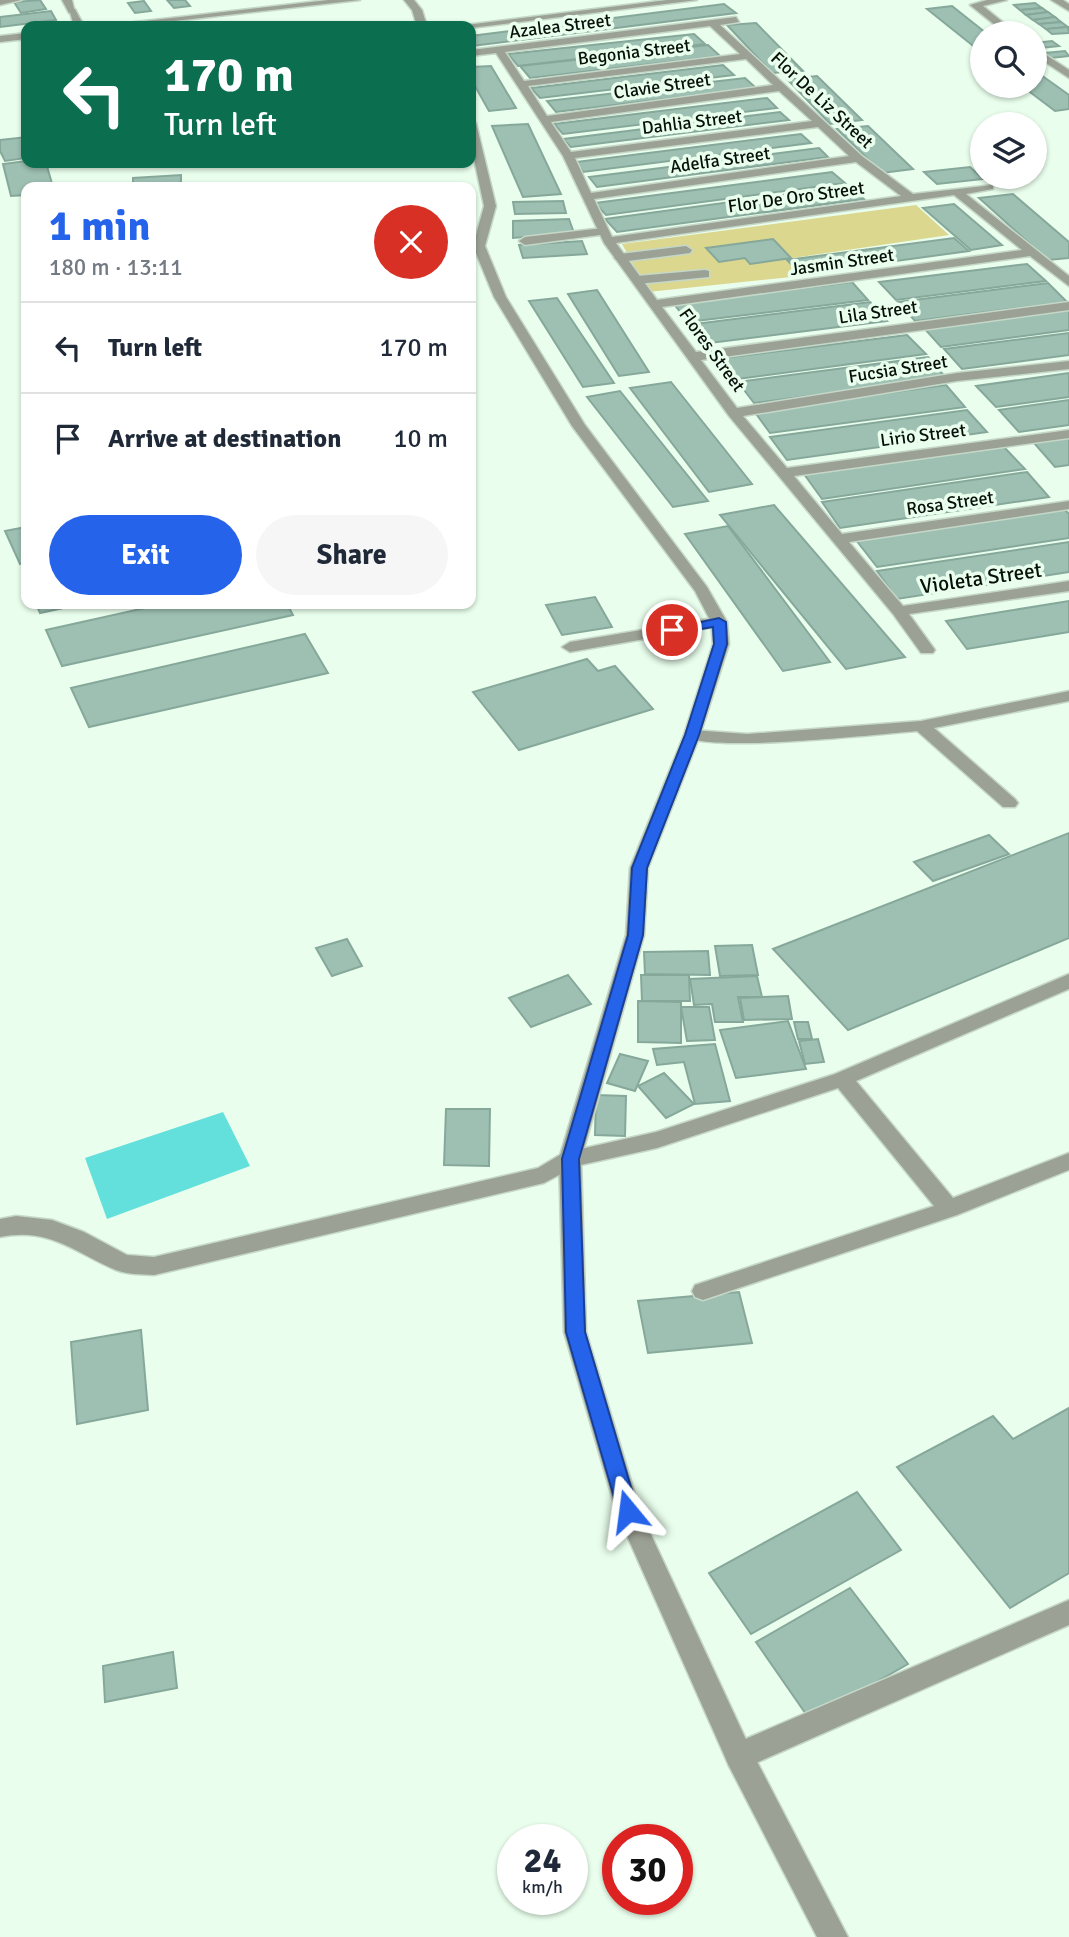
<!DOCTYPE html>
<meta charset="utf-8">
<style>
:root{--surface:#fff;--page:#f6f6f7;--text:#1f2937;--muted:#747a83;--line:#e0e1e3;--accent:#2563eb}
body{margin:0;font-family:Signika,sans-serif;background:var(--page);color:var(--text);height:100vh;display:flex;flex-direction:column;font-size:26px;white-space:nowrap}
*{box-sizing:border-box;margin:0}
p{font-size:23px;color:var(--muted)}
.icon{flex:none;width:38px;height:38px;fill:none;stroke:currentColor;stroke-width:2;stroke-linecap:round;stroke-linejoin:round}
.map{position:relative;flex:1;overflow:hidden}
.panel{position:absolute;left:21px;top:182px;width:455px;height:427px;display:flex;flex-direction:column;background:var(--surface);border-radius:14px;box-shadow:0 2px 5px #0004}
.panel>*{flex:none}
.hud{position:absolute;left:21px;top:21px;width:455px;height:147px;border-radius:14px;box-shadow:0 2px 5px #0004;background:#0b6e4f;color:#fff;overflow:hidden}
.tools{position:absolute;left:970px;top:21px;display:grid;gap:14px}
.tools a{display:grid;place-items:center;width:77px;height:77px;border-radius:50%;background:var(--surface);box-shadow:0 2px 5px #0004;font-size:35px}
.speed{position:absolute;left:497px;top:1824px;display:flex;gap:14px;font-size:35px;font-weight:700;text-align:center}
.speed>*{display:grid;place-content:center;width:91px;height:91px;border-radius:50%;background:var(--surface);box-shadow:0 2px 5px #0004;line-height:1}
.speed small{font-size:18px;font-weight:400}
.speed .limit{border:10px solid #d22;background:#fff;color:#111}
.pin{position:absolute;display:grid;place-items:center;width:60px;height:60px;color:#fff;margin:-30px;border:4px solid #fff;border-radius:50%;box-shadow:0 2px 7px #0007}
.me{position:absolute;width:77px;margin:-38px;rotate:344deg;stroke-linejoin:round;filter:drop-shadow(0 0 5px #0008)}
.turn{display:flex;align-items:center;gap:24px;height:147px;padding:0 28px;font-size:32px}
.turn .icon{width:91px;height:91px;stroke-width:2.5}
.turn b{display:block;font-size:49px;line-height:60px}
.round{display:grid;place-items:center;flex:none;width:74px;height:74px;border-radius:37px;background:var(--page)}
.summary{display:flex;align-items:center;justify-content:space-between;height:119px;padding:0 28px}
h1{font-size:42px;font-weight:700;line-height:52px;color:var(--accent)}
.button{display:flex;gap:14px;margin-top:auto;padding:14px 28px}
.button a{flex:1;height:80px;border-radius:42px;background:var(--accent);color:#fff;font-size:28px;font-weight:700;line-height:80px;text-align:center}
.button a+a{background:var(--page);color:var(--text)}
ul{padding:0;list-style:none}
li{display:flex;align-items:center;gap:21px;height:91px;padding:0 28px;border-top:2px solid var(--line)}
li div{flex:1}
li b{display:block;font-size:26px}
li em{font-style:normal}
.map>svg:first-child{display:block}
</style>
<div class="map">
<svg width="1069" height="1937" viewBox="0 0 1069 1937">
<rect width="100%" height="100%" fill="#e9feec"/>
<polygon fill="#dbd78f" points="916,205 949,235 786,259 801,276 648,292 622,244"/>
<polygon fill="#63e0dc" points="223,1112 250,1166 107,1219 85,1158"/>
<g fill="#9dc0b3" stroke="#86a89b" stroke-width="2">
<polygon points="40,0 46,9 21,13 14,2"/>
<polygon points="167,0 185,0 190,6 174,8"/>
<polygon points="144,1 151,11 135,13 128,3"/>
<polygon points="1035,3 1042,8 1020,10 1014,5"/>
<polygon points="724,4 736,13 471,46 471,36"/>
<polygon points="952,6 986,33 982,33 982,53 927,9"/>
<polygon points="1042,8 1048,12 1026,15 1020,10"/>
<polygon points="51,11 56,20 0,27 0,17"/>
<polygon points="1048,12 1055,17 1033,20 1026,15"/>
<polygon points="1055,17 1061,22 1039,24 1033,20"/>
<polygon points="1061,22 1068,27 1046,29 1039,24"/>
<polygon points="756,23 803,71 772,73 727,25"/>
<polygon points="1068,27 1069,33 1052,34 1046,29"/>
<polygon points="694,34 705,44 518,66 508,54"/>
<polygon points="1052,41 1059,46 1041,48 1034,43"/>
<polygon points="708,45 720,56 530,78 520,66"/>
<polygon points="1065,51 1069,56 1051,58 1044,53"/>
<polygon points="723,65 734,75 540,98 531,88"/>
<polygon points="491,66 516,108 489,111 471,79 471,67"/>
<polygon points="1034,70 1069,95 1069,109 1055,111 1022,86 1034,86"/>
<polygon points="817,76 862,120 830,124 787,79"/>
<polygon points="745,78 756,88 556,112 547,101"/>
<polygon points="767,98 777,108 563,134 554,124"/>
<polygon points="780,112 789,120 571,147 563,139"/>
<polygon points="528,124 561,194 523,197 492,126"/>
<polygon points="868,126 913,169 882,173 837,129"/>
<polygon points="801,134 811,143 583,172 576,162"/>
<polygon points="26,137 26,158 5,161 0,151 0,140"/>
<polygon points="819,148 828,157 597,187 589,177"/>
<polygon points="26,161 46,163 53,187 26,187 26,195 11,196 3,164"/>
<polygon points="970,167 983,179 937,184 924,172"/>
<polygon points="832,172 845,183 606,215 595,203"/>
<polygon points="181,175 181,187 133,187 133,178"/>
<polygon points="849,186 864,199 617,232 605,219"/>
<polygon points="1013,194 1069,242 1069,258 1048,260 979,198"/>
<polygon points="563,201 566,213 515,214 513,202"/>
<polygon points="954,204 1002,245 971,250 923,208"/>
<polygon points="569,219 574,233 513,238 513,221"/>
<polygon points="954,238 969,251 801,274 787,260"/>
<polygon points="773,239 791,258 750,264 745,258 719,262 706,248"/>
<polygon points="582,241 587,254 523,258 519,245"/>
<polygon points="1027,264 1046,281 896,300 879,282"/>
<polygon points="852,282 868,300 688,322 674,304"/>
<polygon points="1048,283 1067,302 915,321 898,302"/>
<polygon points="597,290 649,372 619,376 568,294"/>
<polygon points="557,298 614,383 583,387 529,301"/>
<polygon points="870,302 887,321 702,344 687,325"/>
<polygon points="1069,308 1069,330 941,347 923,327"/>
<polygon points="1069,333 1069,355 962,369 944,349"/>
<polygon points="907,335 926,354 738,379 723,358"/>
<polygon points="928,357 946,378 754,403 738,382"/>
<polygon points="1069,373 1069,397 996,407 976,386"/>
<polygon points="671,382 752,484 709,492 630,388"/>
<polygon points="946,385 965,407 770,433 754,411"/>
<polygon points="620,391 708,501 673,507 587,397"/>
<polygon points="1069,400 1069,425 1019,432 999,410"/>
<polygon points="967,410 987,432 787,460 770,437"/>
<polygon points="1069,438 1069,465 1055,467 1034,443"/>
<polygon points="1003,446 1025,469 822,499 804,474"/>
<polygon points="1027,472 1049,497 840,528 822,502"/>
<polygon points="774,505 905,657 846,669 720,515"/>
<polygon points="1064,509 1069,514 1069,538 957,555 877,567 856,540"/>
<polygon points="728,526 830,662 783,671 685,534"/>
<polygon points="26,527 26,562 20,564 5,531"/>
<polygon points="1069,542 1069,572 897,599 877,571"/>
<polygon points="595,597 612,627 562,635 546,605"/>
<polygon points="1069,601 1069,632 967,649 946,621"/>
<polygon points="36,604 82,604 40,613"/>
<polygon points="163,604 287,604 293,615 62,666 46,630"/>
<polygon points="305,634 328,673 89,727 71,688"/>
<polygon points="587,659 598,671 615,666 653,709 519,750 473,692"/>
<polygon points="1069,833 1069,938 848,1030 773,949"/>
<polygon points="989,835 1009,854 933,881 914,862"/>
<polygon points="347,939 362,966 332,976 316,948"/>
<polygon points="752,945 758,975 720,976 715,946"/>
<polygon points="708,951 710,975 645,974 644,952"/>
<polygon points="568,975 591,1004 531,1027 509,998"/>
<polygon points="641,975 689,975 690,1001 642,1001"/>
<polygon points="757,976 762,997 738,997 743,1022 715,1022 712,1004 694,1005 690,979"/>
<polygon points="788,996 792,1019 744,1020 740,998"/>
<polygon points="638,1001 681,1002 681,1043 638,1042"/>
<polygon points="681,1007 709,1007 715,1040 687,1041"/>
<polygon points="788,1021 806,1069 736,1078 720,1030"/>
<polygon points="794,1022 808,1022 812,1039 798,1039"/>
<polygon points="818,1039 824,1062 805,1064 799,1041"/>
<polygon points="715,1044 730,1101 695,1104 684,1062 657,1065 653,1049"/>
<polygon points="620,1054 648,1061 635,1091 607,1083"/>
<polygon points="664,1073 694,1104 666,1118 638,1086"/>
<polygon points="596,1095 626,1096 625,1136 595,1135"/>
<polygon points="446,1109 490,1109 489,1166 444,1165"/>
<polygon points="739,1292 752,1343 648,1353 638,1301"/>
<polygon points="141,1330 148,1410 77,1424 71,1342"/>
<polygon points="1069,1408 1069,1573 1010,1608 897,1467 993,1416 1013,1439"/>
<polygon points="857,1492 901,1550 751,1634 709,1573"/>
<polygon points="850,1588 908,1664 810,1720 756,1642"/>
<polygon points="173,1652 177,1688 105,1702 103,1666"/>
</g>
<g fill="none" stroke-linecap="round" stroke-linejoin="round">
<g stroke="#c5d8c8" stroke-width="3">
<g id="service">
<polygon points="0,0 21,0 0,5"/>
<polygon points="62,0 72,0 75,13 69,13"/>
<polygon points="667,0 697,0 471,28 458,26"/>
<polygon points="603,228 607,230 607,234 525,245 519,241 525,237"/>
<polygon points="686,246 692,250 690,253 620,262 614,258 620,254"/>
<polygon points="705,270 709,271 709,277 637,284 631,280 637,276"/>
<polygon points="719,617 727,622 725,625 570,652 562,647 570,642"/>
<path d="M1069,691V701L934,728L1015,799L1018,803L1015,807H1003L917,731C882,734 701,754 684,735L692,730L747,734L921,721Z"/>
<path d="M1069,974V989L856,1081L953,1198L1069,1153V1170L957,1215L703,1300L695,1297L692,1291L695,1285L934,1206L838,1088L657,1148L576,1166L544,1183L154,1275C142,1274 128,1275 116,1270C74,1252 50,1227 0,1237V1219L16,1216L52,1220L84,1232L127,1255L154,1257L538,1168L563,1153L656,1132L835,1074Z"/>
<polygon points="1069,1600 1069,1625 749,1766 739,1769 729,1766 725,1756 729,1746"/>
</g>
</g>
<g stroke="#c5d8c8" stroke-width="3">
<g id="minor">
<polygon points="404,0 414,0 422,10 427,26 417,26 412,10"/>
<polygon points="987,0 1007,0 983,6 1016,33 1005,33 970,5"/>
<polygon points="1051,0 1063,0 1069,4 1069,11"/>
<polygon points="69,9 75,9 84,26 74,26"/>
<path d="M736,17L739,22L720,25L862,156L913,194L993,185V189L966,194L1069,276V286L1030,256L662,307L696,352L1069,302V310L701,360L737,408L957,373L1069,361V369L957,381L743,416L787,468L1069,430V438L794,476L842,534L1069,501V509L849,542L903,606L1069,581V591L909,614L935,650L933,653H921L893,614L729,416L604,243L563,156L496,53L471,56V50ZM710,26L740,54L524,81L505,52ZM746,59L773,85L547,116L528,86ZM779,91L812,121L571,152L551,122ZM818,127L849,156L591,193L575,158ZM856,162L901,196L612,237L594,199ZM954,195L1022,250L657,300L616,243Z"/>
<polygon points="1034,47 1069,70 1069,78 1034,55"/>
<polygon points="471,120 476,123 496,206 485,246 506,297 585,425 707,587 727,622 729,644 700,735 648,868 644,935 581,1159 586,1332 640,1511 749,1746 848,1937 817,1937 729,1766 616,1511 564,1332 559,1159 626,935 630,868 684,735 713,644 711,622 695,591 572,426 494,297 473,246 484,206 471,145"/>
</g>
</g>
<g stroke="#c5d8c8" stroke-width="3">
<g id="tertiary">
<polygon points="328,0 360,0 131,26 101,26"/>
<polygon points="26,33 26,39 0,42 0,36"/>
</g>
</g>
<use href="#service" fill="#9ca195" fill-rule="evenodd"/>
<use href="#minor" fill="#9ca195" fill-rule="evenodd"/>
<use href="#tertiary" fill="#9ca195" fill-rule="evenodd"/>
</g>
<polygon fill="#2563eb" stroke="#184099" stroke-width="2" points="719,618 726,622 727,644 699,735 647,868 643,935 579,1159 585,1332 638,1511 635,1517 628,1520 621,1517 618,1511 566,1332 562,1159 628,935 632,868 685,735 714,644 713,627 672,634 665,630"/>
<g text-anchor="middle" dominant-baseline="central" stroke-width="7" stroke-linejoin="round" paint-order="stroke">
<g font-size="18" fill="#060f08" stroke="#e9feec">
<text transform="translate(560 26) rotate(-7)">Azalea Street</text>
<text transform="translate(634 52) rotate(-7)">Begonia Street</text>
<text transform="translate(662 86) rotate(-8)">Clavie Street</text>
<text transform="translate(822 100) rotate(43)">Flor De Liz Street</text>
<text transform="translate(692 122) rotate(-7)">Dahlia Street</text>
<text transform="translate(720 160) rotate(-8)">Adelfa Street</text>
<text transform="translate(796 197) rotate(-8)">Flor De Oro Street</text>
<text transform="translate(842 262) rotate(-8)">Jasmin Street</text>
<text transform="translate(878 312) rotate(-8)">Lila Street</text>
<text transform="translate(712 350) rotate(54)">Flores Street</text>
<text transform="translate(898 369) rotate(-9)">Fucsia Street</text>
<text transform="translate(923 435) rotate(-7)">Lirio Street</text>
<text transform="translate(950 503) rotate(-8)">Rosa Street</text>
</g>
<g font-size="21" fill="#060f08" stroke="#e9feec">
<text transform="translate(981 578) rotate(-8)">Violeta Street</text>
</g>
</g>
</svg>
<div class="tools">
<a><svg class="icon" aria-label="search" viewBox="0 0 24 24"><circle cx="10" cy="10" r="6"/><path d="M15 15l6 6"/></svg></a>
<a><svg class="icon" aria-label="layers" viewBox="0 0 24 24"><path d="M12 4l9 5-9 5-9-5zM3 14l9 5 9-5"/></svg></a>
</div>
<div class="speed"><div>24<small>km/h</small></div><div class="limit">30</div></div>
<div class="pin" style="left:672px;top:630px;background:#d93025"><svg class="icon" aria-label="arrive" viewBox="0 0 24 24"><path d="M6 21V4h12l-3 4 3 4H6"/></svg></div>
<svg class="me" style="left:628px;top:1511px" viewBox="-20 -20 40 40"><path d="M0-17L14 15 0 8-14 15z" fill="#2563eb" stroke="#fff" stroke-width="4"/></svg>
<div class="hud">
<div class="turn"><svg class="icon" aria-label="left" viewBox="0 0 24 24"><path d="M17 20v-9H6M10 6l-5 5 5 5"/></svg><div><b>170 m</b>Turn left</div></div>
</div>
<section class="panel">
<div class="summary"><div><h1>1 min</h1><p>180 m · 13:11</p></div><a class="round" style="background:#d93025;color:#fff"><svg class="icon" aria-label="close" viewBox="0 0 24 24"><path d="M6 6l12 12M18 6L6 18"/></svg></a></div>
<ul>
<li><svg class="icon" aria-label="left" viewBox="0 0 24 24"><path d="M17 20v-9H6M10 6l-5 5 5 5"/></svg><div><b>Turn left</b></div><em>170 m</em></li>
<li><svg class="icon" aria-label="arrive" viewBox="0 0 24 24"><path d="M6 21V4h12l-3 4 3 4H6"/></svg><div><b>Arrive at destination</b></div><em>10 m</em></li>
</ul>
<div class="button"><a>Exit</a><a>Share</a></div>
</section>
</div>
